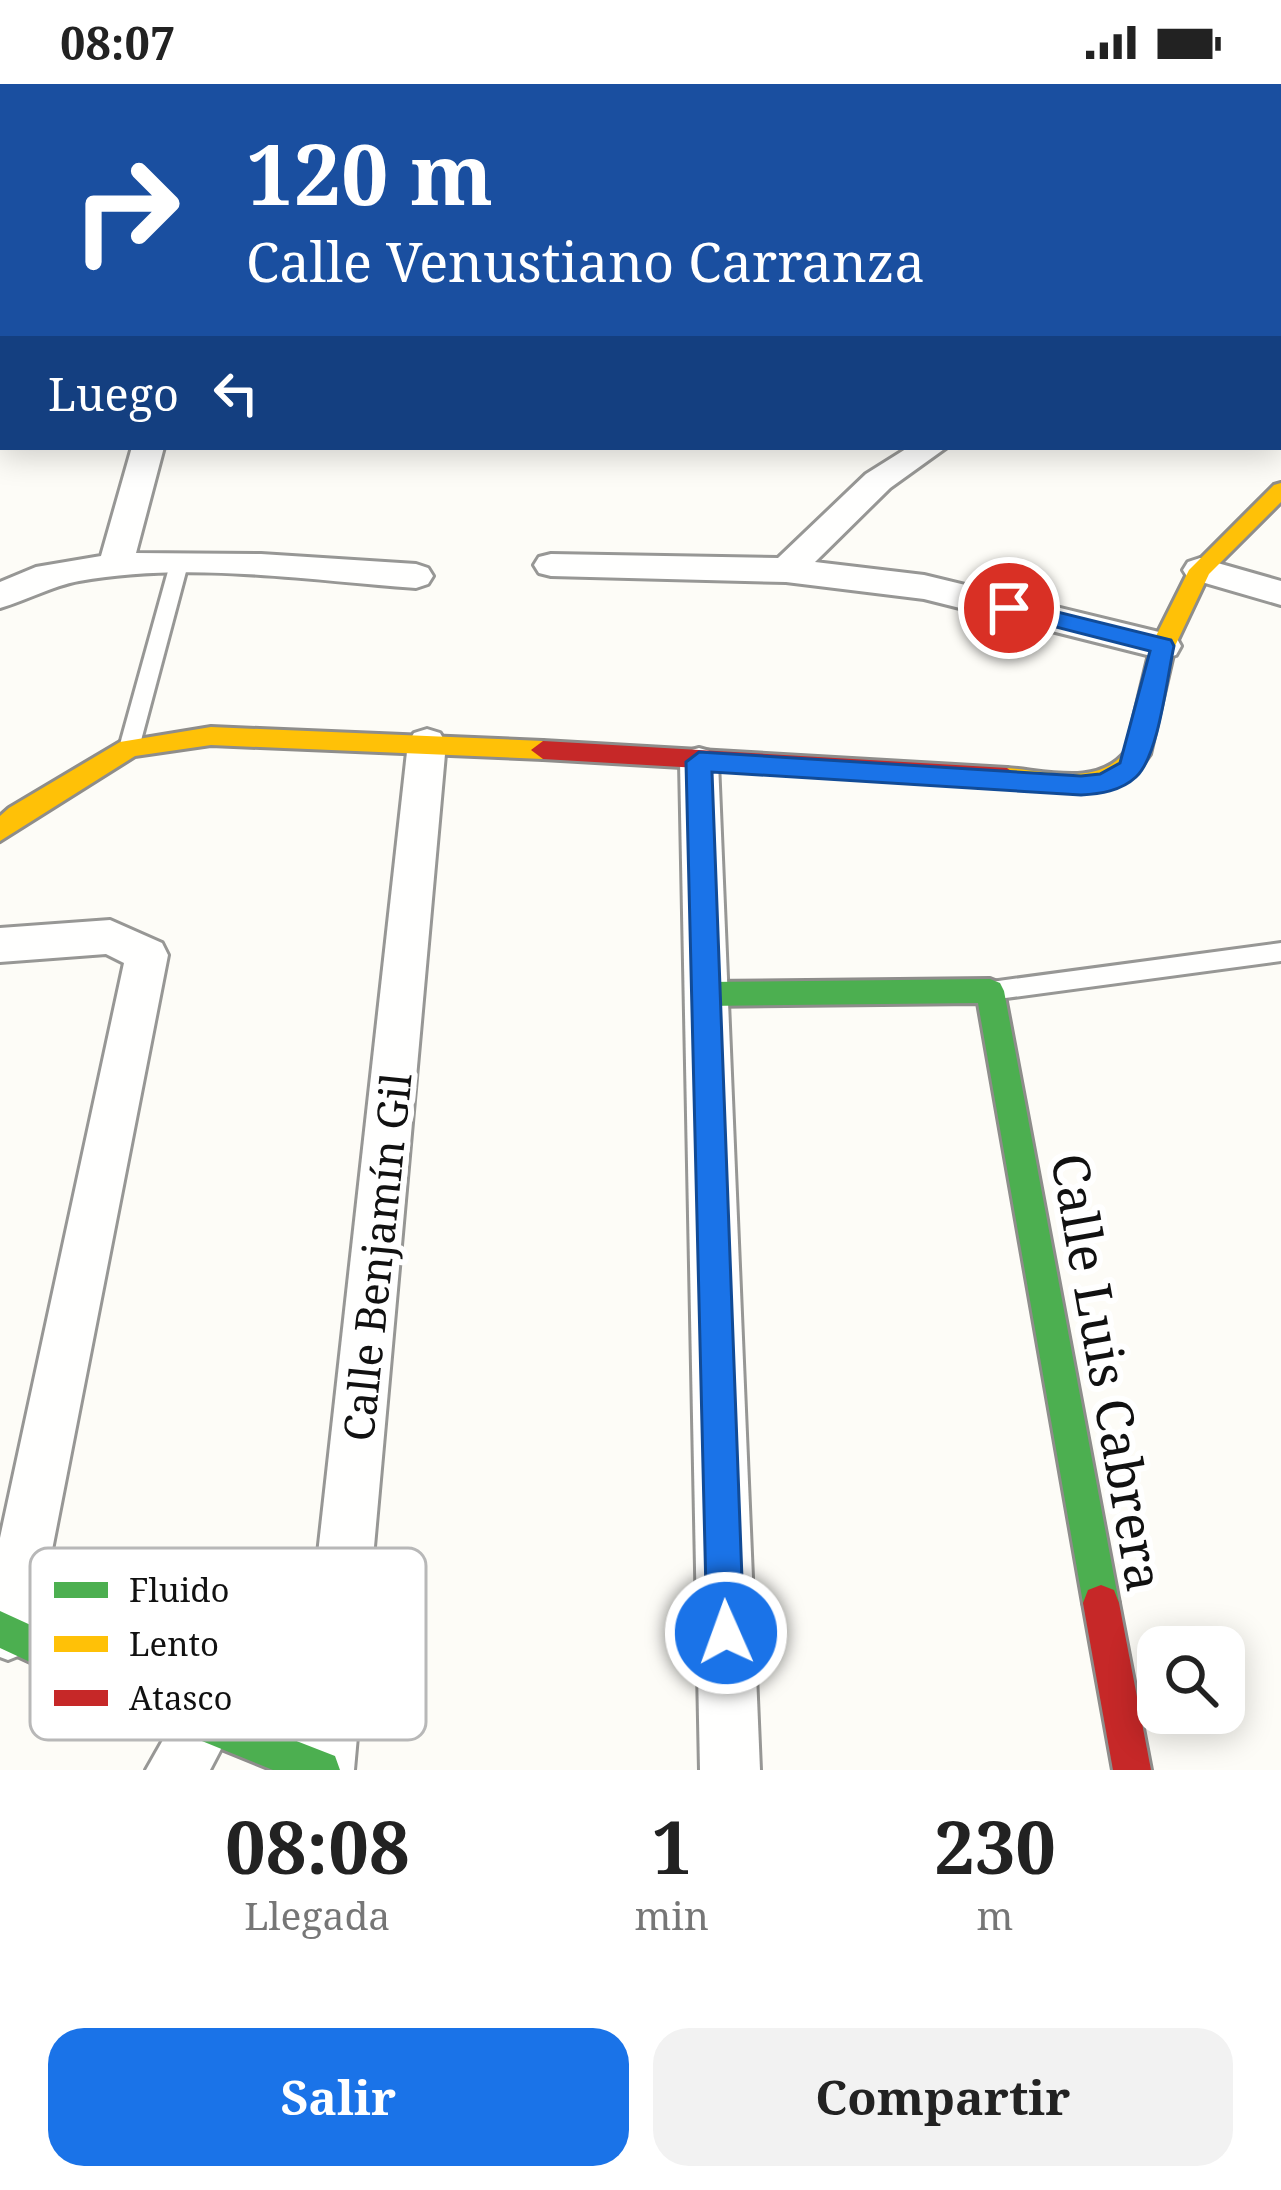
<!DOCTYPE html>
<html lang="es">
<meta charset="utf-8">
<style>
:root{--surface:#fff;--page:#f2f2f2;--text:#222;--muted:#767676;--accent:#1a73e8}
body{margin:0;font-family:"Noto Serif",serif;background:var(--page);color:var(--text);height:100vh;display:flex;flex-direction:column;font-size:45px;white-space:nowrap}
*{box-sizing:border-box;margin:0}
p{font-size:39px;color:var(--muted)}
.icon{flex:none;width:66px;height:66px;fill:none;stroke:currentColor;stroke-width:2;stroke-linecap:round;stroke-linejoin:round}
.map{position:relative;height:1686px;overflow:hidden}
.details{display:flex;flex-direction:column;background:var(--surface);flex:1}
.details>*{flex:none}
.top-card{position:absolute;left:0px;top:0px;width:1281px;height:366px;box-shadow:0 6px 30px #0003;background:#1a4fa0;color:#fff;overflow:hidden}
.buttons{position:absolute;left:1137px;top:1542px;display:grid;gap:24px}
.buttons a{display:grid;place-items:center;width:108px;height:108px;border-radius:24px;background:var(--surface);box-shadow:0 6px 30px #0003;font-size:60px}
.pin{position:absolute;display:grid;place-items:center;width:102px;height:102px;color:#fff;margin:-51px;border:6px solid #fff;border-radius:50%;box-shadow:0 3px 12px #0007}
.me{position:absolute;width:132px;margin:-66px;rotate:358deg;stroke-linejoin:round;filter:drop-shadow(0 0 9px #0008)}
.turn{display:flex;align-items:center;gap:42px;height:252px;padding:0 48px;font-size:54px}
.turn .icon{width:156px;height:156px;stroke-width:2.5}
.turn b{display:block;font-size:84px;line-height:102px}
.then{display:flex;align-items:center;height:114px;padding:0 48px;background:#0003;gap:24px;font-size:45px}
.eta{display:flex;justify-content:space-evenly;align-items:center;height:204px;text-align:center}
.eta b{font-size:72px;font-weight:700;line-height:84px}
.action{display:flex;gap:24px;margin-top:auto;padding:24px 48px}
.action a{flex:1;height:138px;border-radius:36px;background:var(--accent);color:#fff;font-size:48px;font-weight:700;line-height:138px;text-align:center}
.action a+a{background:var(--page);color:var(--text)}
.status{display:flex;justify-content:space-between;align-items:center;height:84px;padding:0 60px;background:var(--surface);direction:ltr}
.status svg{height:33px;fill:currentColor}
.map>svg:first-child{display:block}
</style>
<div class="status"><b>08:07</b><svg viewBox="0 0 49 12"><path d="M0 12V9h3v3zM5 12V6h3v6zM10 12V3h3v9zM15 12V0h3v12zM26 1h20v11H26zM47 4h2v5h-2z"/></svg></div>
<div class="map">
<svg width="1281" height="1686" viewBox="0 0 1281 1686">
<rect width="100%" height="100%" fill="#fdfcf7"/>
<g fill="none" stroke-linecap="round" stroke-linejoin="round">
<g stroke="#979795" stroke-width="6">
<g id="lane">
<polygon points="179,474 188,480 139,664 129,671 119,664 170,480"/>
<polygon points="1281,859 1281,877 991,916 983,913 980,907 983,901 991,898"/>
</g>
</g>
<g stroke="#979795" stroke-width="6">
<g id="street">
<polygon points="919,0 946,0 948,3 921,3"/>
<polygon points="1281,25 1281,42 1278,43 1278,26"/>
<polygon points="3,98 3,114 0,115 0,99"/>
<polygon points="1278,197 1281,198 1281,216 1278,215"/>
<rect x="0" y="323" width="3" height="18"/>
<path d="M132,363H164L136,469L261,470L416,480L428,484L433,492L428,500L416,504C307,496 188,477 79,497C51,502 28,516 0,524V498L36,483L101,472Z"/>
<polygon points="909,363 947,363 890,404 815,478 924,491 1163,549 1176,553 1181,562 1176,571 1163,575 924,515 786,498 551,492 539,489 534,481 539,473 551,470 778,474 866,390"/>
<polygon points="1200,474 1281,497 1281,521 1188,494 1183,486 1188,478"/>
<polygon points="427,645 440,649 446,659 354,1686 294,1686 408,659 414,649"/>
<polygon points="699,664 713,668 718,678 760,1686 700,1686 680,678 685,668"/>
<polygon points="110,836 162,859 168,871 36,1548 28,1568 8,1576 0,1573 0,1454 124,879 106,870 0,878 0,844"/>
<polygon points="205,1611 226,1619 234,1640 210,1686 146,1686 184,1619"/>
</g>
</g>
<g stroke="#8e8d8b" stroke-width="6">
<g id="fast">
<polygon points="990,895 1000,899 1004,907 1119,1519 1114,1532 1101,1537 1088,1532 1083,1519 978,919 705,922 695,918 691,910 695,902 705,898"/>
<polygon points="0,1527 214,1625 335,1672 340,1686 273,1686 192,1653 0,1564"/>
</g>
</g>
<g stroke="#8e8d8b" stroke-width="6">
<g id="slow">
<path d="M1281,399V418L1209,490L1175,562L1150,670L1136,690L1122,699L1080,709L998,700L995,693L998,686L1007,684C1047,687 1098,703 1126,667L1151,562L1189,486L1274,401Z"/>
<polygon points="211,643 543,657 555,666 543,675 211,661 135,672 0,757 0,732 9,724 120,658"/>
</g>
</g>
<g stroke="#8e8d8b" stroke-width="6">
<g id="jam">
<polygon points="543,657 1007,684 1019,693 1007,702 543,675 531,666"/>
<polygon points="1101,1501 1114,1506 1119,1519 1151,1686 1113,1686 1083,1519 1088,1506"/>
</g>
</g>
<use href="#lane" fill="#fffffe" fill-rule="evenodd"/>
<use href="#street" fill="#fffffe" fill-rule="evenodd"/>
<use href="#fast" fill="#4caf50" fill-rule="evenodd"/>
<use href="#slow" fill="#ffc107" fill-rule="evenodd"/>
<use href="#jam" fill="#c62828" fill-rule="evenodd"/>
</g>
<path fill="#1a73e8" stroke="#114b97" stroke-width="3" d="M1009,516L1171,556L1174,562C1167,593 1159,672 1136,693C1121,707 1100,710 1081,711L712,688L744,1549L739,1562L726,1568L713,1562L707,1549L686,678L699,668L1081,692L1100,690L1120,679L1150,567L1001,529V518Z"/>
<g text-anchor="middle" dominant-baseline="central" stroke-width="12" stroke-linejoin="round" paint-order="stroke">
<g font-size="42" fill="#111" stroke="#fff">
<text transform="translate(376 1173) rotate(-84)">Calle Benjamín Gil</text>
</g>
<g font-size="51" fill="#111" stroke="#fff">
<text transform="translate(1109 1288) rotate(80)">Calle Luis Cabrera</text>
</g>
</g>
<rect x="30" y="1464" width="396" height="192" rx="18" fill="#fff" stroke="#b8b8b8" stroke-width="3"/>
<rect x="54" y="1498" width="54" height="16" fill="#4caf50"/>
<rect x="54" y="1552" width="54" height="16" fill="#ffc107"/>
<rect x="54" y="1606" width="54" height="16" fill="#c62828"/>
<g font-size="33" fill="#111">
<text x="129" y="1518">Fluido</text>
<text x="129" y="1572">Lento</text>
<text x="129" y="1626">Atasco</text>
</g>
</svg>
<div class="buttons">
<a><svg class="icon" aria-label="search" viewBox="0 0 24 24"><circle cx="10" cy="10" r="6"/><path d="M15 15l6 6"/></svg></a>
</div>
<div class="pin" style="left:1009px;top:524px;background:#d93025"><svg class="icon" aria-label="arrive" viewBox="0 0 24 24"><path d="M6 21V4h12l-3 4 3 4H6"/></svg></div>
<svg class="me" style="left:726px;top:1549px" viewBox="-20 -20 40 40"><circle r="17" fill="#1a73e8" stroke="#fff" stroke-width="3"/><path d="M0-11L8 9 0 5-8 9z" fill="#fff"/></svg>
<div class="top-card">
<div class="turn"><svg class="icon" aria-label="right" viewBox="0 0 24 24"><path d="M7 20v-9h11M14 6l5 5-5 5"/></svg><div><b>120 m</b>Calle Venustiano Carranza</div></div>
<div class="then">Luego<svg class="icon" aria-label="left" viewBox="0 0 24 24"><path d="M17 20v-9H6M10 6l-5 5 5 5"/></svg></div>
</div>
</div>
<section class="details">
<div class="eta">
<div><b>08:08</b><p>Llegada</p></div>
<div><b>1</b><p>min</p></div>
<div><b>230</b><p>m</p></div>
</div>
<div class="action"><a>Salir</a><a>Compartir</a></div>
</section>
